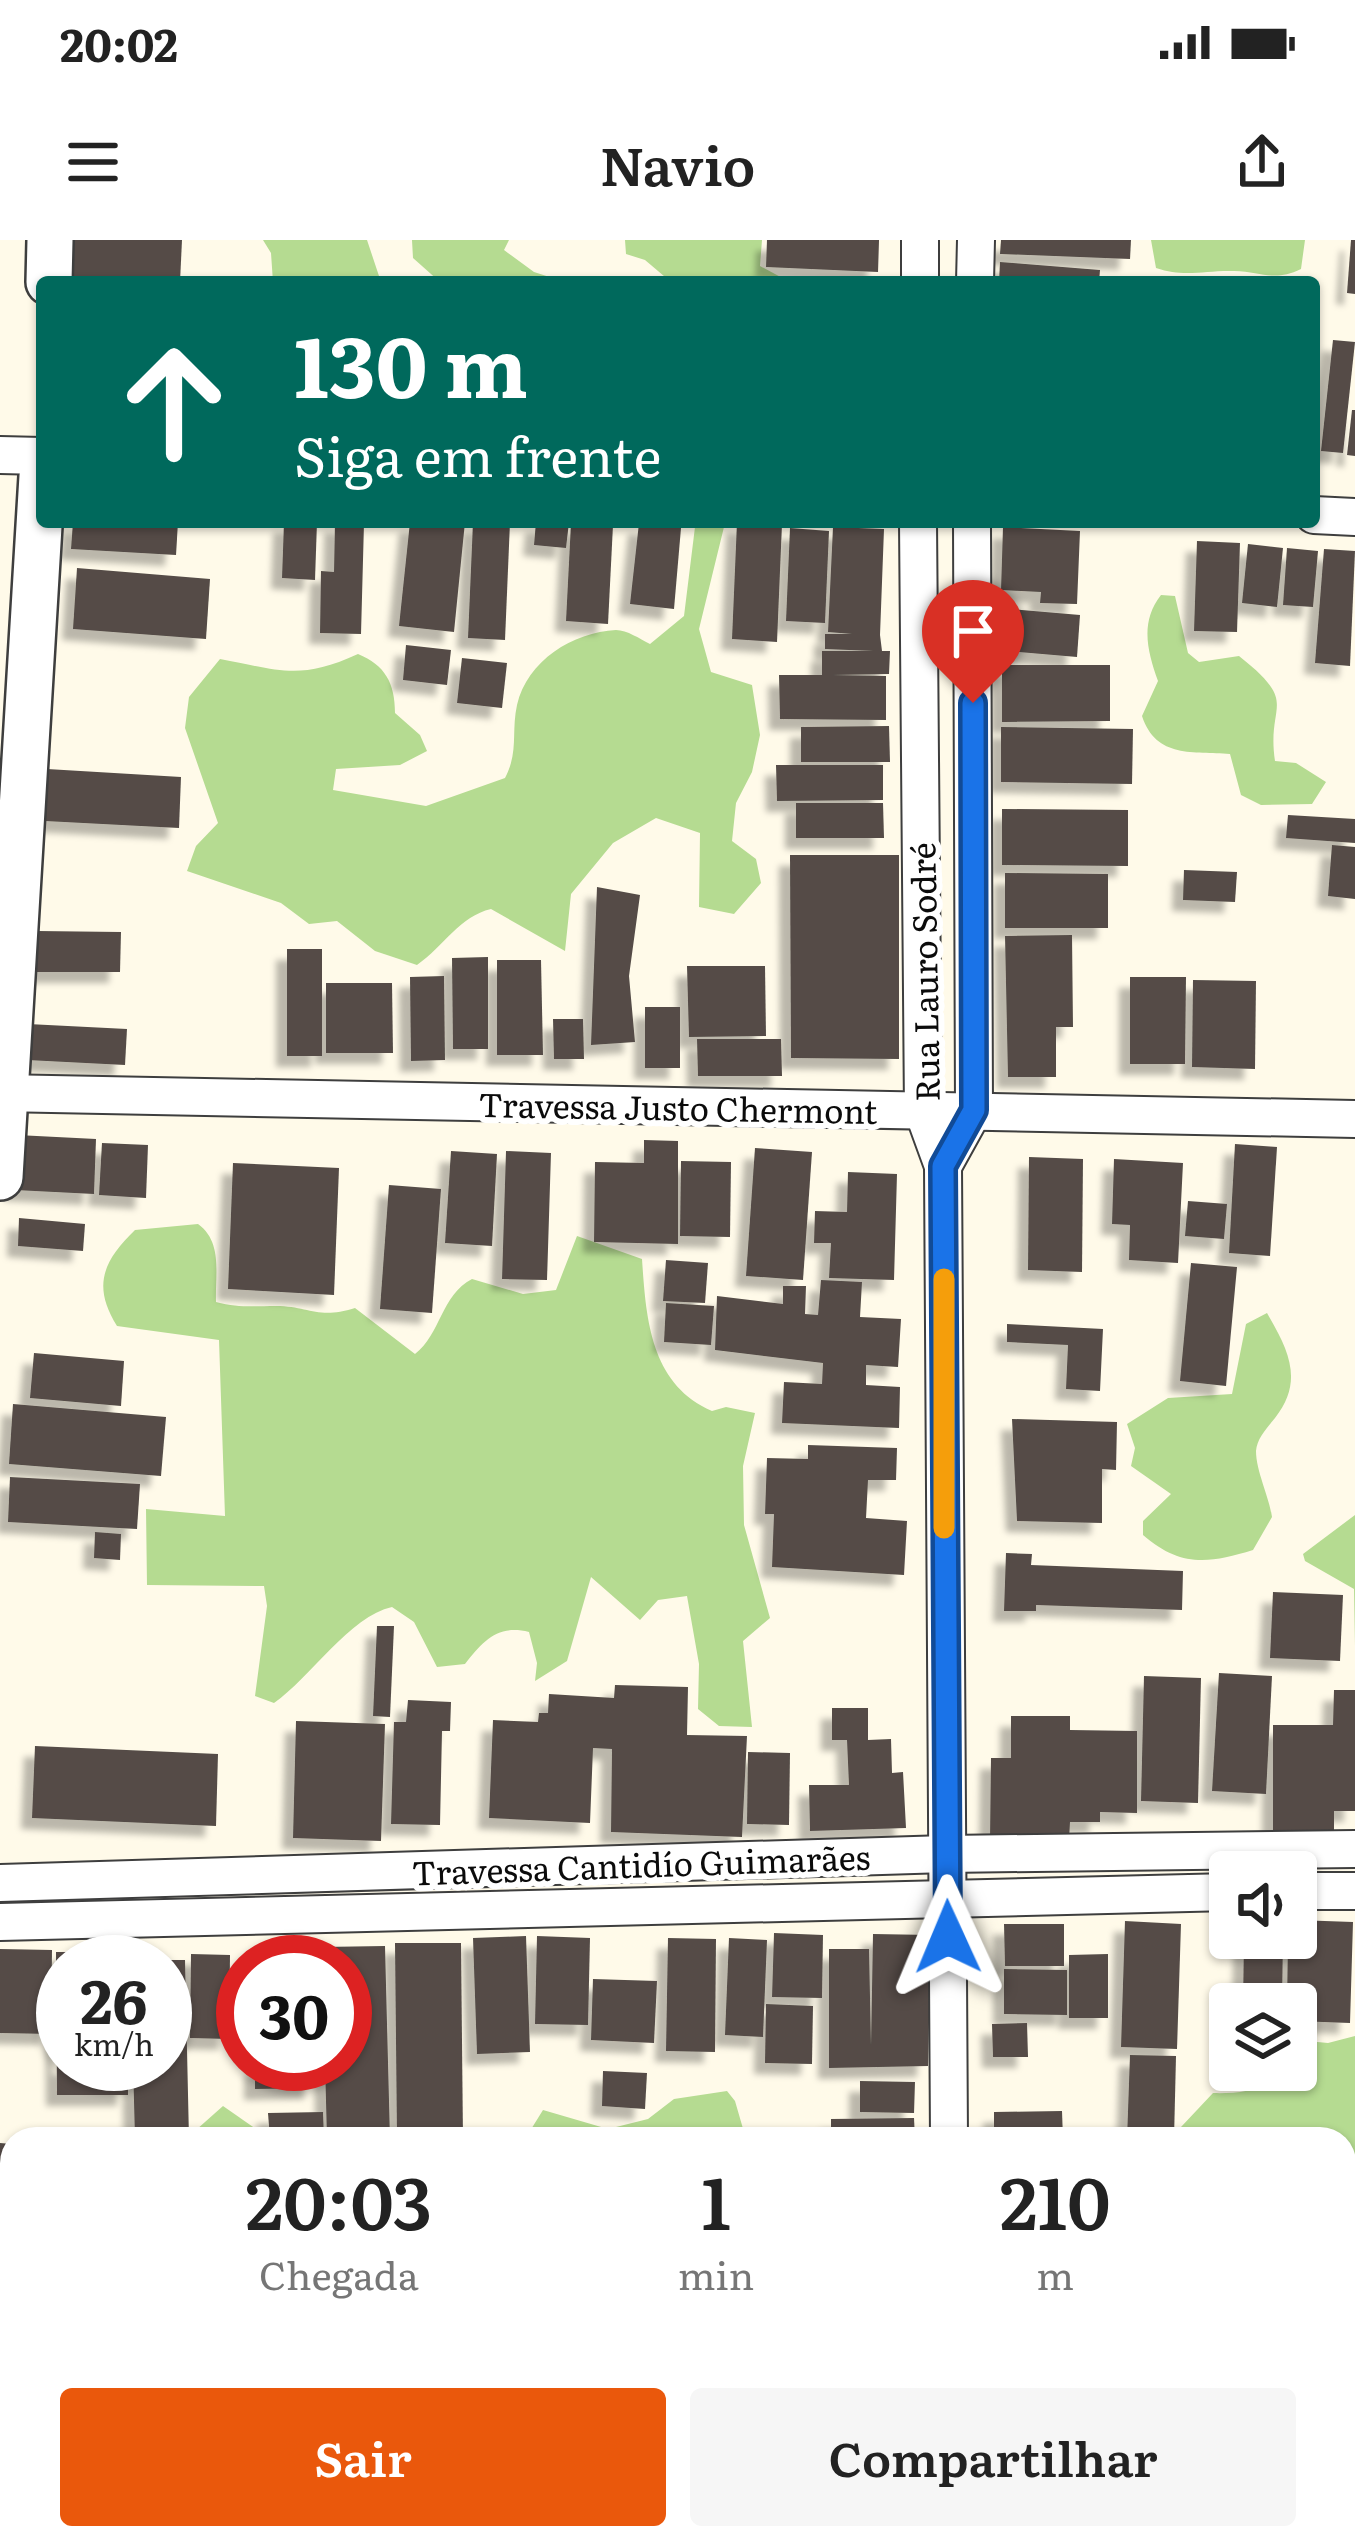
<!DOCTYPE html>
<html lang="pt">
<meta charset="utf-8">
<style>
:root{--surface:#fff;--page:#f6f6f6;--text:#222;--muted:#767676;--accent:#ea580c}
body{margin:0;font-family:Literata,serif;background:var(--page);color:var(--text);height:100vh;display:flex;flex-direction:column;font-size:45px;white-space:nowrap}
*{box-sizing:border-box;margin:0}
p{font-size:39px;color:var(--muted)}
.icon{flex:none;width:66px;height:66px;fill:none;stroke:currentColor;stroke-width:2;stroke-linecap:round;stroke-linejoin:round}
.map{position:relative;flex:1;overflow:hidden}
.sheet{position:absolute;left:0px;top:1887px;width:1356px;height:423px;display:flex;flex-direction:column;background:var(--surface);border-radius:36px 36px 0 0;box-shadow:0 3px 9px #0004}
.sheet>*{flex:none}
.top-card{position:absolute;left:36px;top:36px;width:1284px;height:252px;border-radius:12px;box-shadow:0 3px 9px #0004;background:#00695c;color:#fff;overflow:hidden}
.buttons{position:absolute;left:1209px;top:1611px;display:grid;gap:24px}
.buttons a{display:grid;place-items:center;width:108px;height:108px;border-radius:12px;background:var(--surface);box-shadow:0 3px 9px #0004;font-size:60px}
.speed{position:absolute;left:36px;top:1695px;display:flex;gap:24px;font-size:60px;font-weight:700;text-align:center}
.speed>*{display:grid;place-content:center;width:156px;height:156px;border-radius:50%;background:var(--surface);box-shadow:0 3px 9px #0004;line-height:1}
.speed small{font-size:30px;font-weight:400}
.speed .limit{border:18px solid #d22;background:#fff;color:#111}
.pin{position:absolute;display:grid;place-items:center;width:102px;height:102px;color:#fff;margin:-123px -51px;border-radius:50% 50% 50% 0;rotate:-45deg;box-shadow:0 0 12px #0007}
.pin .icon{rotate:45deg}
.me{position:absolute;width:132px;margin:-66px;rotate:359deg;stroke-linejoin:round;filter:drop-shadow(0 0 9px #0008)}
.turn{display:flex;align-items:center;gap:42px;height:252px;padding:0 60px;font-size:54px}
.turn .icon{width:156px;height:156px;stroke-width:2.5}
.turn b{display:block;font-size:84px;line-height:102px}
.eta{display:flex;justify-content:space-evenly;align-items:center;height:204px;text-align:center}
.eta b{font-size:72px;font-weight:600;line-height:84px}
.cta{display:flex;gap:24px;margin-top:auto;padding:24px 60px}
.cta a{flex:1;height:138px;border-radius:12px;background:var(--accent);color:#fff;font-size:48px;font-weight:600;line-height:138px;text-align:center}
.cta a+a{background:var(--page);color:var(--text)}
.status{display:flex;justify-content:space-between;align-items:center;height:84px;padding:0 60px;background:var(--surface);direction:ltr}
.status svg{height:33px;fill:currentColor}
header{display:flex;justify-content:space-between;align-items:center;height:156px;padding:0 60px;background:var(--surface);font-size:54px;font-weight:600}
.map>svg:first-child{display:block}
</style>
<div class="status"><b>20:02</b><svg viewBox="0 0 49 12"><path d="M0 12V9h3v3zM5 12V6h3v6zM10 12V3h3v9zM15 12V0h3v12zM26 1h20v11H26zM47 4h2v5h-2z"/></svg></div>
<header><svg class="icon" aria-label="menu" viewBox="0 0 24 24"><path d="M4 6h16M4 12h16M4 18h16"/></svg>Navio<svg class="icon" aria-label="share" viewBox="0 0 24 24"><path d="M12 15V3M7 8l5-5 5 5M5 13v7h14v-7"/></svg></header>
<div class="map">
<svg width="1355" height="2308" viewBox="0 0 1355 2308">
<defs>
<filter id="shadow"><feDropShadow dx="-11" dy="11" stdDeviation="3" flood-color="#0004"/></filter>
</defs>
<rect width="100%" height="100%" fill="#fffae9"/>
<g fill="#b5db91">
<polygon points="263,0 367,0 381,42 273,42 271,13"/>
<polygon points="412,0 509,0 504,10 534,32 565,42 440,42 413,18"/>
<polygon points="625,0 762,0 760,26 788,41 671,42 645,20 626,14"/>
<path d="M1151,0H1305L1301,29C1274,42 1263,32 1234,31C1205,30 1185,38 1156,28Z"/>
<path d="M695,287H724L699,389L711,432L752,445L760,495L752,532L736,563L732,601L756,619L761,643L734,674L699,667L700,593L656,578L613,603L571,654L565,711L491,669C460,676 444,706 417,725L375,711L337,681L309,684L281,663L187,631L196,606L218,583L185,488L189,457L220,419C280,430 299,441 358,414C385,425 395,443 395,473L420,495L427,511L400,525L336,529L333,550L426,566L505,538C519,511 511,493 517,465C527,421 573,392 616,390C627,390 640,399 650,404L684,376Z"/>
<path d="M1161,355L1175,356L1188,413L1199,422L1239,416C1301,465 1266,462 1275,521L1296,523L1326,542L1312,564L1261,565L1241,555L1230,514C1194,511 1156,519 1142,476L1158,441C1147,410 1140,382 1161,355Z"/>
<path d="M198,984C223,1002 215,1035 216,1062C239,1068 253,1066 276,1066C309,1066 318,1080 355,1068L415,1114C441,1094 441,1055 472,1039L523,1054L556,1050L577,996L642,1019C646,1078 650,1144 712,1171L726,1167L755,1173L743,1226L744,1285L770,1378L743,1401L752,1487L719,1486L698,1469L699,1424L687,1356L658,1360L640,1380L591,1337L567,1421L535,1441L537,1423L529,1392C498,1384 483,1401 465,1424L437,1427L414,1382L392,1367C350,1376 310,1438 274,1463L255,1456L267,1366L264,1346L147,1345L146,1269L225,1276L219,1100L117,1086C92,1046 103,1021 135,990Z"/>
<path d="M1267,1073C1289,1111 1304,1141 1275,1178C1267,1188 1257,1198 1256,1211C1256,1231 1269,1256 1272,1277L1253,1310C1208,1324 1180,1327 1143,1295V1281L1171,1254L1131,1226L1135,1208L1127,1184L1168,1158L1232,1154L1246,1084Z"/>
<polygon points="1355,1275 1355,1406 1354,1349 1305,1321 1303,1314"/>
<path d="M1355,1796V2034L1344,2026V1899H1182L1181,1887L1213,1853C1237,1854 1272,1850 1285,1830H1296V1810L1307,1801L1328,1803Z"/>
<polygon points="727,1851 735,1861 746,1899 525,1899 543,1870 608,1889 648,1879 674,1859"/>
<polygon points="223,1866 256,1889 258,1899 195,1899 196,1890"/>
</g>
<g fill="#544c47" filter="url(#shadow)">
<polygon points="71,0 182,0 180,42 69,40"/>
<polygon points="767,0 879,0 878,32 766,27"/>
<polygon points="1001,0 1131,0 1130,19 1000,14"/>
<polygon points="1351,0 1355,0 1355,54 1347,53"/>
<polygon points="1000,22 1100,30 1099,42 999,42"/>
<polygon points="1333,100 1355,102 1343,213 1321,211"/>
<polygon points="1314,155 1320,155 1317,186 1314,186"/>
<polygon points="1352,170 1355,170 1355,216 1347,215"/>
<polygon points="73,282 178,282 176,315 71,309"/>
<polygon points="284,282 317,282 315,340 282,338"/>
<polygon points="335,282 364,283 361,394 320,393 321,331 334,332"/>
<polygon points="410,282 465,282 454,392 399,386"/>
<polygon points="473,282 510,282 505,400 468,398"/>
<polygon points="536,282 569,282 566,308 534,305"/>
<polygon points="737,282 782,284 777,402 732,399"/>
<polygon points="571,283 613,285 608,384 566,381"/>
<polygon points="639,283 681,288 674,369 630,364"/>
<polygon points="833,287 884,289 880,395 882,411 890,411 889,434 833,435 886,436 886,480 780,479 779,435 822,435 822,411 873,411 825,409 825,394 852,394 828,392"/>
<polygon points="1003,287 1080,291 1077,364 1040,363 1041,352 1001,350"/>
<polygon points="790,288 829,291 825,383 786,381"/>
<polygon points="1197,301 1240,303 1237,392 1194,391"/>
<polygon points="1248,304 1283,308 1277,367 1242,363"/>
<polygon points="1287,308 1318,311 1313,367 1283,365"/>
<polygon points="1324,309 1355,311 1350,426 1315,423"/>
<polygon points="77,328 210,339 206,399 73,389"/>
<polygon points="1011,369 1080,375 1077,417 1007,411"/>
<polygon points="406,405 451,410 447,445 403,440"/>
<polygon points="462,418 507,423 502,468 457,463"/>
<polygon points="1002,425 1110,425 1110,481 1002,482"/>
<polygon points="889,486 890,522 801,522 801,487"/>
<polygon points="1001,487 1133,489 1132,544 1001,542"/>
<polygon points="776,525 883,525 883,560 777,561"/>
<polygon points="47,529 181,537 179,588 45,581"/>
<polygon points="796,563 883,563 884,598 796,598"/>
<polygon points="1002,569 1128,570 1128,626 1002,625"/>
<polygon points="1288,575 1355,579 1355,603 1286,598"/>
<polygon points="1332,605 1355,607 1355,659 1328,656"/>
<polygon points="790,615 899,615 899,819 791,818"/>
<polygon points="1184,630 1237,632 1235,662 1183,660"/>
<polygon points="1005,633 1108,634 1108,688 1005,688"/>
<polygon points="597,647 640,655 629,736 635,802 591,805"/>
<polygon points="37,691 121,692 120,732 36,732"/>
<polygon points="1072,695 1073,787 1056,787 1056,837 1008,837 1005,696"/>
<rect x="287" y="709" width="35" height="107"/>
<polygon points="488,717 488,809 453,809 452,718"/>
<polygon points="497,720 541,720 543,815 497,815"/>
<polygon points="687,726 765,726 766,796 689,797"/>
<polygon points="444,736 445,820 411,821 410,737"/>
<polygon points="1130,737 1186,737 1185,824 1130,824"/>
<polygon points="1193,740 1256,741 1255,829 1192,827"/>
<polygon points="326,743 392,743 393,813 326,813"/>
<rect x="645" y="767" width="35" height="61"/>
<polygon points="553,779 583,779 584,819 554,819"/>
<polygon points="28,784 127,789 125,825 27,820"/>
<polygon points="697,799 781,799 782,836 698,836"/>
<polygon points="17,895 96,899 94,954 15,950"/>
<polygon points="644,900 678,901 678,1004 594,1002 595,922 644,923"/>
<polygon points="102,903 148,905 146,958 99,955"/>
<polygon points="1235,904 1277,907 1270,1016 1229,1013"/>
<polygon points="755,908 812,912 803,1040 746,1036"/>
<polygon points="451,911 497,914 492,1006 445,1003"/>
<polygon points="506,911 551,913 547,1040 502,1039"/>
<polygon points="1029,917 1083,919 1082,1032 1028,1030"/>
<polygon points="1114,919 1183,923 1178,1023 1129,1020 1130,985 1112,984"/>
<polygon points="681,921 731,922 730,997 680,996"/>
<polygon points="233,923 339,928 334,1055 228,1049"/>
<polygon points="848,932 897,934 894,1040 829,1038 831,1003 814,1003 815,971 847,972"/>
<polygon points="389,945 441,949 432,1073 380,1069"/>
<polygon points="1188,961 1227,964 1224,999 1185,996"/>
<polygon points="19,978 85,984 83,1011 18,1006"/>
<polygon points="666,1020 708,1023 705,1063 663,1061"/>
<polygon points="1191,1023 1237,1027 1226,1146 1180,1141"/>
<polygon points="821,1040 862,1042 860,1077 901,1079 898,1127 866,1125 866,1145 900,1147 899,1188 782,1183 784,1142 822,1144 823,1123 715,1110 717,1056 783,1064 783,1046 806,1046 805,1074 818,1075"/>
<polygon points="666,1063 714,1066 711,1105 664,1102"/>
<polygon points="1007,1084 1103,1089 1100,1151 1066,1149 1068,1105 1007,1102"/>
<polygon points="34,1113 124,1121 121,1166 30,1158"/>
<polygon points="13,1164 166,1177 161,1236 9,1224"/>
<polygon points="1012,1179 1117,1182 1116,1230 1102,1229 1102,1283 1017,1281"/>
<polygon points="808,1205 897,1208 896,1240 868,1240 866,1278 907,1281 904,1335 772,1327 774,1274 765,1274 767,1218 808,1219"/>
<polygon points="10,1237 140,1244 137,1289 8,1282"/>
<polygon points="95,1292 121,1294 120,1320 94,1318"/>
<polygon points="1006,1313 1032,1314 1031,1325 1183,1331 1182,1370 1036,1365 1036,1371 1004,1371"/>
<polygon points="1273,1352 1343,1355 1340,1421 1270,1418"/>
<polygon points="377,1386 394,1386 390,1477 373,1476"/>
<polygon points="1219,1433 1272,1436 1266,1554 1212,1551"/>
<polygon points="1144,1436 1201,1438 1198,1563 1141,1561"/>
<polygon points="615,1445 688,1447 687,1495 747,1496 742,1597 611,1592 612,1509 593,1508 590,1583 489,1578 493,1480 538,1482 539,1473 548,1473 549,1454 614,1458"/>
<polygon points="1334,1450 1355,1450 1355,1571 1334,1571 1334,1590 1273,1590 1273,1485 1333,1485"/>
<polygon points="408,1460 451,1462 450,1491 442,1491 440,1585 391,1584 394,1482 406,1482"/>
<polygon points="832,1468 868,1468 868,1500 891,1499 892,1533 903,1532 906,1588 810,1591 809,1545 849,1545 847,1500 832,1500"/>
<polygon points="1011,1476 1070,1476 1070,1490 1137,1491 1137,1573 1100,1572 1100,1582 1070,1582 1069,1600 990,1599 991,1518 1011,1518"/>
<polygon points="296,1481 385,1484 381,1601 293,1598"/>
<polygon points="35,1506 218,1514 216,1586 32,1578"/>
<polygon points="748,1512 790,1513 789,1585 747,1584"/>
<polygon points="1296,1680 1353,1682 1350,1783 1296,1781 1296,1764 1287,1764 1288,1698 1296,1698"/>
<polygon points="1125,1681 1181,1684 1177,1809 1121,1807"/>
<polygon points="1004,1684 1064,1684 1064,1726 1005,1726"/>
<polygon points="774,1693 823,1695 822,1758 772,1757"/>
<polygon points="873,1694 931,1695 928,1826 829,1828 829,1709 869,1709 871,1805"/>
<polygon points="526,1696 530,1812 477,1814 473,1698"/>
<polygon points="537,1696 590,1698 588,1785 535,1784"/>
<polygon points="668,1698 716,1699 715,1812 666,1811"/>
<polygon points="729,1698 767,1700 763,1797 725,1795"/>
<polygon points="1244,1698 1283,1698 1282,1764 1243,1764"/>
<polygon points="395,1703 461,1703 463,1899 397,1899"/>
<polygon points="385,1706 390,1899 327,1899 325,1824 345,1824 345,1722 322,1722 322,1707"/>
<polygon points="0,1709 52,1710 51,1794 0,1793"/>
<polygon points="56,1712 128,1712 128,1722 63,1722 63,1824 128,1824 128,1855 57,1855"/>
<polygon points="191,1714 230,1715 229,1799 190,1798"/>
<polygon points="1108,1714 1108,1778 1069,1778 1069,1715"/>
<polygon points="254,1715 313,1715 314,1722 254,1722"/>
<polygon points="165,1720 185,1720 189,1899 135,1899 133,1824 165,1824"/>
<polygon points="1004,1729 1067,1730 1067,1775 1004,1774"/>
<polygon points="593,1739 657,1741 654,1803 591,1800"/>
<polygon points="766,1764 813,1766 812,1824 765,1823"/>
<polygon points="1027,1783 1028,1817 993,1817 992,1784"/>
<polygon points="1130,1815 1176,1816 1174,1899 1127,1899"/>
<polygon points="255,1824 315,1824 315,1848 255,1849"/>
<polygon points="603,1831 647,1833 645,1869 602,1866"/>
<polygon points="860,1841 915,1842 914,1873 860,1872"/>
<polygon points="1062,1871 1063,1899 994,1899 994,1872"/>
<polygon points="323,1872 324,1899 270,1899 268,1873"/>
<polygon points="914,1878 915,1899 831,1899 831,1879"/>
<polygon points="0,1903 12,1904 12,1967 0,1966"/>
<rect x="0" y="2106" width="12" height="106"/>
</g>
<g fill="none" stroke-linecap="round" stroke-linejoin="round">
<g stroke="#3e3e3e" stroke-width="40">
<g id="minor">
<polyline points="920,42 920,0"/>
<polyline points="975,42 976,0"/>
<polyline points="0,215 42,216"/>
<polyline points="1314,275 1355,277"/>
<polyline points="918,282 923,871 943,926 949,1899"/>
<polyline points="0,853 1355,879"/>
<polyline points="943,926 974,870 972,282"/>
<polyline points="0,1643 946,1614 1355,1609"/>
<polyline points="1296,1651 1355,1651"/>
<polyline points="0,1682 1230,1652"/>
<polyline points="950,2308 950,2298"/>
</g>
</g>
<g stroke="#3e3e3e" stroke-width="50">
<g id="tertiary">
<polyline points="49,42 50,0"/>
<polyline points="0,937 42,236"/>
<polyline points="1344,2272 1355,2272"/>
<polyline points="0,2291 12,2291"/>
</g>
</g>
<use href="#minor" stroke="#fff" stroke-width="36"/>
<use href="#tertiary" stroke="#fff" stroke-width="45"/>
</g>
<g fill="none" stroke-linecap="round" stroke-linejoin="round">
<g stroke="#114b97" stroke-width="30">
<polyline id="route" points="948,1697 943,926 974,870 973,463"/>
</g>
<use href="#route" stroke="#1a73e8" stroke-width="21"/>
<polyline stroke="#f59e0b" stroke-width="21" points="944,1039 944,1288"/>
</g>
<g text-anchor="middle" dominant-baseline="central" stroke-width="12" stroke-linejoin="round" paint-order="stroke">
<g font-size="33" fill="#0b0b0b" stroke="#fff">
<text transform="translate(923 732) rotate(-91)">Rua Lauro Sodré</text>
<text transform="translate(678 866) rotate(1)">Travessa Justo Chermont</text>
<text transform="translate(641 1623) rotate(-2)">Travessa Cantidío Guimarães</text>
</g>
</g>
</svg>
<div class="buttons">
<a><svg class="icon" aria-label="sound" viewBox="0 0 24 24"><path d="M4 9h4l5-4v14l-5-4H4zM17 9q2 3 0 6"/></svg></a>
<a><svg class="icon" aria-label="layers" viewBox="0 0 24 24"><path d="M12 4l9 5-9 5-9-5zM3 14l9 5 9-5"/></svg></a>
</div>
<div class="speed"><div>26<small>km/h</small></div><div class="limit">30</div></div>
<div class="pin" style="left:973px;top:463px;background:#d93025"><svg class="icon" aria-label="arrive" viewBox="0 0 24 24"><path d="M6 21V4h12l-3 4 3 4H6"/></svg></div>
<svg class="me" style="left:948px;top:1697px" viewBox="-20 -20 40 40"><path d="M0-17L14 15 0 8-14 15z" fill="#1a73e8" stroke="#fff" stroke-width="4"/></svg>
<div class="top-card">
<div class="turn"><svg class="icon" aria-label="ahead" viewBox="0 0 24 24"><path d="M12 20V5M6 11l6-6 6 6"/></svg><div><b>130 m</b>Siga em frente</div></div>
</div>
<section class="sheet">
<div class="eta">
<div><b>20:03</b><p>Chegada</p></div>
<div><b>1</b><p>min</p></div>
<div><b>210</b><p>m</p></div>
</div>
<div class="cta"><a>Sair</a><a>Compartilhar</a></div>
</section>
</div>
